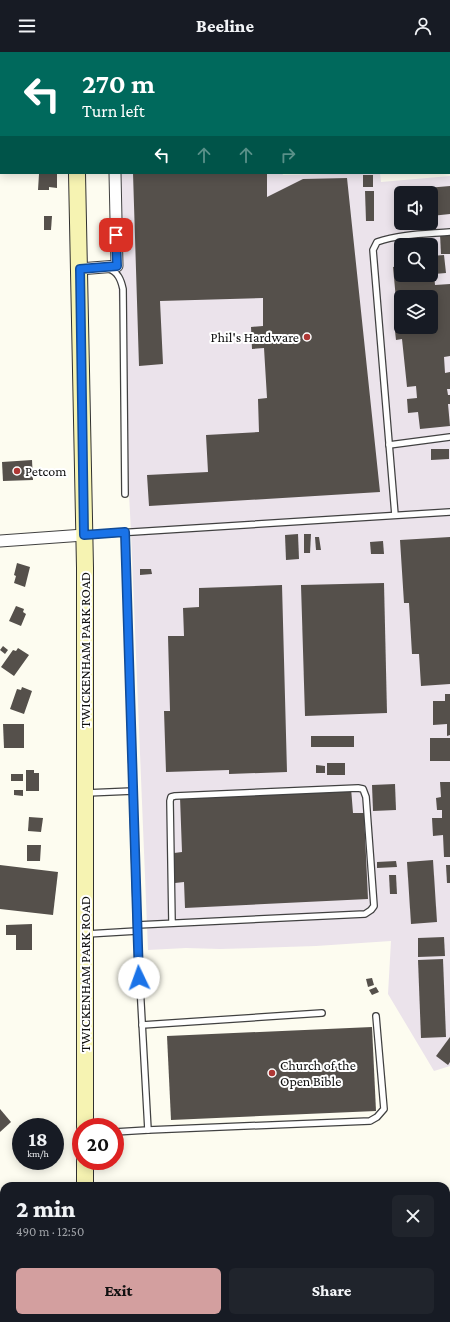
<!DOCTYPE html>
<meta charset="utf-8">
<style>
:root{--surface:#171b24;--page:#20242c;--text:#f1f3f6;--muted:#9ea1a6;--accent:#d39f9f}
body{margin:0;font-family:"Crimson Pro",serif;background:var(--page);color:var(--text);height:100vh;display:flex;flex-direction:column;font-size:15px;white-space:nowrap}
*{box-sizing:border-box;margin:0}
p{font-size:13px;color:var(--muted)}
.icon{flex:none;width:22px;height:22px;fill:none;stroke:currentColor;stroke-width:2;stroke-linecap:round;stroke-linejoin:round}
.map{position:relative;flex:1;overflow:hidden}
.panel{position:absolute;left:0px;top:1130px;width:450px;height:140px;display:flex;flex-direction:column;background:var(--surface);border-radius:12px 12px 0 0;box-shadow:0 2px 10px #0003}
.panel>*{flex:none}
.hud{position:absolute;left:0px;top:0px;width:450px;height:122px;box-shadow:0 2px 10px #0003;background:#00695c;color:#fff;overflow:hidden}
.fabs{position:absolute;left:394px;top:134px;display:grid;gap:8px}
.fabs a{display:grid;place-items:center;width:44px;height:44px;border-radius:6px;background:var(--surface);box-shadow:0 2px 10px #0003;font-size:20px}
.speed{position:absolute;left:12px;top:1066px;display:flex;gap:8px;font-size:20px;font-weight:700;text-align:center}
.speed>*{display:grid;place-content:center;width:52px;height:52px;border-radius:50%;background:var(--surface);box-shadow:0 2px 10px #0003;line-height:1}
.speed small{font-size:10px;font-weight:400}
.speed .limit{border:6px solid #d22;background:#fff;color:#111}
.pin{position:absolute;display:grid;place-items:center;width:34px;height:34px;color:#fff;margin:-17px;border-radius:8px;box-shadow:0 2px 6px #0006}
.me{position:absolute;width:44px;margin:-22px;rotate:357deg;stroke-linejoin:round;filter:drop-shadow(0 0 3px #0008)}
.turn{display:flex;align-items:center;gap:14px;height:84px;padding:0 16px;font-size:18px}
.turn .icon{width:52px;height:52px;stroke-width:2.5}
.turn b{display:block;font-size:28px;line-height:34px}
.lanes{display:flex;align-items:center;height:38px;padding:0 16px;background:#0003;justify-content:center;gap:20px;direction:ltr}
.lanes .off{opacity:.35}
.round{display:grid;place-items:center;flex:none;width:42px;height:42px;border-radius:6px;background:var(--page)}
.overview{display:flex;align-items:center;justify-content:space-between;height:68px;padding:0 16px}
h1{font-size:24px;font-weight:800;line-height:30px}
.action{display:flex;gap:8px;margin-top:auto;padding:8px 16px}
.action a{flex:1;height:46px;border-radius:6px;background:var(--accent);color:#111;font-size:16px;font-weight:800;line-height:46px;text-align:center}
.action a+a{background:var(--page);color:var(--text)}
header{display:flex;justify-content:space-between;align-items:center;height:52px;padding:0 16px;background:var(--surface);font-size:18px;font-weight:800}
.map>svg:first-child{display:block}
</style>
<header><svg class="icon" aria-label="menu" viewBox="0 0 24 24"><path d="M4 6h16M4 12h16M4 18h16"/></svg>Beeline<svg class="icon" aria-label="person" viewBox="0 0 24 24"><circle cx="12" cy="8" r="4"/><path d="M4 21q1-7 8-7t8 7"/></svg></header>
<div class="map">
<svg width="450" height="1270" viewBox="0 0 450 1270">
<rect width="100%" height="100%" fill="#fdfcf0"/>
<path fill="#ebe3eb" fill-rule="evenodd" d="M115,121H282L283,123L380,121L381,130L450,124V1014L434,1019L388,942L391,889L316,894L220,897L186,896L148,898L131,480L117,214ZM401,141H431V171H401ZM401,193H431V223H401ZM401,245H431V275H401Z"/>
<g fill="#55504b" fill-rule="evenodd">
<polygon points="133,121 267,121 267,145 303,127 347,126 380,440 149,454 147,423 208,420 206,383 259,380 258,347 267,346 264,296 252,297 251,275 263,274 263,246 160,249 163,312 139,314"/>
<polygon points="39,122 57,122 57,136 49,135 49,138 38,138"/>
<rect x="363" y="123" width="10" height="12"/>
<polygon points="450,134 450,162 431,164 431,141 404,141 404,138"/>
<polygon points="365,139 374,139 374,169 366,169"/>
<polygon points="401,155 401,166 398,166 397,156"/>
<polygon points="44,164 52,164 51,178 44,178"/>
<polygon points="450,181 450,202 441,202 440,182"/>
<path d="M444,203L446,221L434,222L435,233L450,232V304L444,305L445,321L450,320V337H447L448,343H450V352H448L450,374L420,377L418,360L408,361L407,347L417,346L416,334L407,335L402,287L396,288L394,270L398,269L393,215L401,214V223H431V204ZM401,245H431V275H401Z"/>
<polygon points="431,397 449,397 449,407 431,408"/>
<polygon points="32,408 33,428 3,429 2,410"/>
<polygon points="298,482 299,507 286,508 285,483"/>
<polygon points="304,482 311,482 310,501 304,501"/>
<polygon points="315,485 319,485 321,498 316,498"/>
<polygon points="450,485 450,632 421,634 419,602 412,602 409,551 404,551 400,488"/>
<polygon points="383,489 384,502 371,502 370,490"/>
<polygon points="17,511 30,515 25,535 14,531 16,524 14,523"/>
<polygon points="140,517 151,517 152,522 140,523"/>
<polygon points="384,531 387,661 305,664 301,533"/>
<polygon points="282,533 287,720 229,722 229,718 166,720 164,659 170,659 168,584 184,584 183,556 199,555 199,536"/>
<polygon points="16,554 24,557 23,560 26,562 21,574 9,569"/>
<polygon points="3,594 8,598 5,602 0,598"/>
<polygon points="18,596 29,603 14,624 1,615 13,598 16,599"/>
<polygon points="22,635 32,639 24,662 10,657 17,637 21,638"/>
<polygon points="445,642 450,642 450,683 447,684 447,672 433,673 433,649 445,649"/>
<polygon points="3,672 24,672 24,696 4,696"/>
<rect x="311" y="684" width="43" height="11"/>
<rect x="430" y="686" width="20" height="23"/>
<rect x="327" y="711" width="18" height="12"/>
<polygon points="316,713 325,714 325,721 316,721"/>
<polygon points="26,718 34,718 34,721 39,721 39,739 26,739"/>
<rect x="11" y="722" width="12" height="7"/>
<polygon points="440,730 450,730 450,805 444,805 443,783 433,784 432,766 442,766 442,758 437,758 436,746 441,745"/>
<polygon points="395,732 396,758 373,759 372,733"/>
<polygon points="351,736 353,761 364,761 368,847 185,856 184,830 175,831 174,801 182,800 180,745"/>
<polygon points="14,738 23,738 23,744 14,743"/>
<polygon points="29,765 43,766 41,780 28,779"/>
<polygon points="27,793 41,793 40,809 27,809"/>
<polygon points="433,808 437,870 411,872 407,810"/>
<polygon points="396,809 397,815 377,816 377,810"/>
<polygon points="0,813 58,820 53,863 0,857"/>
<polygon points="446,813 450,813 450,831 447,831"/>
<polygon points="389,823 396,823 397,842 390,842"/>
<polygon points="32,872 32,898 16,898 16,883 6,883 6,873"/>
<polygon points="444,885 445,904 418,905 418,886"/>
<polygon points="443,907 446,985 421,986 418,908"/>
<polygon points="372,926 374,933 368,935 366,927"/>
<polygon points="376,935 379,940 372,943 369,938"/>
<polygon points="372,975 376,1059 171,1068 167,984"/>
<polygon points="450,985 450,1010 448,1013 436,1004"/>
<polygon points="0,1057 11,1070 0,1080"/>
</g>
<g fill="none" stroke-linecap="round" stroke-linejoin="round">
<g stroke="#414141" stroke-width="8">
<g id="service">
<path d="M109,217C118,220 121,228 123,237L125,442"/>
<polyline points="389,393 450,385"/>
<path d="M395,463L373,198L377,190C400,182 426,182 450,180"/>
<polyline points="85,483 450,460"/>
<polyline points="86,741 133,739"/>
<polyline points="137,873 365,862 371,858 374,854 366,745 363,737 358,736 175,744 171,745 170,749 172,871"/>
<polyline points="87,882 137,879"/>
<polyline points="142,973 322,961"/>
<polyline points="148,1078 370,1069 377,1065 384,1057 376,964"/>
<polyline points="115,1080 148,1078 137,879 125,480"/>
</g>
</g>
<g stroke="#414141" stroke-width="13">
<g id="minor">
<polyline points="111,0 111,1"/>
<polyline points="52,1 63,0"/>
<polyline points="0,6 1,5"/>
<polyline points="79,217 117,214 115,121"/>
<polyline points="0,489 84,483"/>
<polyline points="0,1212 4,1211"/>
</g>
</g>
<g stroke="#303030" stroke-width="18">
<g id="secondary">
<polyline points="73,0 73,1"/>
<polyline points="77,121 85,516 85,1075"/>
<polyline points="85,1134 85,1109"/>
<polyline points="84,1270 84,1266"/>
</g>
</g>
<use href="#service" stroke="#fff" stroke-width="5.5"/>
<use href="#minor" stroke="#fff" stroke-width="11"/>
<use href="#secondary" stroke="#f6f3b2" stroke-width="16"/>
</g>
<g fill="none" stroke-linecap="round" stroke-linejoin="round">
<g stroke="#114b97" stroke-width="10">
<polyline id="route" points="116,183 117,214 80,217 84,483 125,480 139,926"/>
</g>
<use href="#route" stroke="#1a73e8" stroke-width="7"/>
</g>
<g fill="#ae3835" stroke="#fff" stroke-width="1.5">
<circle cx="307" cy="285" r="4"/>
<circle cx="17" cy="419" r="4"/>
<circle cx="272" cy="1021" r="4"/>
</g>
<g text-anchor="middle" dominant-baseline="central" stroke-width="4" stroke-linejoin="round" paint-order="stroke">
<g font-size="14" fill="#0e0e0e" stroke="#fff" text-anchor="start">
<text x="299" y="285" text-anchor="end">Phil's Hardware</text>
<text x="25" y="419">Petcom</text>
<text x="280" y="1013">Church of the<tspan x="280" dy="16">Open Bible</tspan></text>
</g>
<g font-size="14" fill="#0e0e0e" stroke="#fff">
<text transform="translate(85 598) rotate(-90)">TWICKENHAM PARK ROAD</text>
<text transform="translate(85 922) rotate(-90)">TWICKENHAM PARK ROAD</text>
</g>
</g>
</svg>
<div class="fabs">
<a><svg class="icon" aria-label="sound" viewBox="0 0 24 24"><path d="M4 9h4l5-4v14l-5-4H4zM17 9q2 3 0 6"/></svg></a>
<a><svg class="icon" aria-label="search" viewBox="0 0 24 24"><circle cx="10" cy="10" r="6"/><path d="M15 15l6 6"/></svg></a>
<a><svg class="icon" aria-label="layers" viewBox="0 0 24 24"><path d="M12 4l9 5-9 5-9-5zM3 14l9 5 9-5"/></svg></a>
</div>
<div class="speed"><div>18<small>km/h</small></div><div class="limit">20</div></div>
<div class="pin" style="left:116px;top:183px;background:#d93025"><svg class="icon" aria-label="arrive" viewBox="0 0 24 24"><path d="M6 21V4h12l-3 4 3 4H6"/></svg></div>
<svg class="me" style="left:139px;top:926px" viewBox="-20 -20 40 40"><circle r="19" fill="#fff"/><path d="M0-13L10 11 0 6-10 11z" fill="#1a73e8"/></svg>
<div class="hud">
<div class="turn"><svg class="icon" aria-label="left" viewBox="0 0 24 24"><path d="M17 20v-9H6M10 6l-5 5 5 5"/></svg><div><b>270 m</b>Turn left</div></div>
<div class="lanes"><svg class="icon" aria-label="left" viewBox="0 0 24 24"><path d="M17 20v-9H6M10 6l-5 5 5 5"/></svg><svg class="icon off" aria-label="ahead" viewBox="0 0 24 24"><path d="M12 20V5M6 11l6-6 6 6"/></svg><svg class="icon off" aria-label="ahead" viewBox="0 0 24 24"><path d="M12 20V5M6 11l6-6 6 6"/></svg><svg class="icon off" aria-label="right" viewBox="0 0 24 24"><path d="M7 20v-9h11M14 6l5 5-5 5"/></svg></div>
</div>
<section class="panel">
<div class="overview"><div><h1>2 min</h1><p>490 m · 12:50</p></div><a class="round"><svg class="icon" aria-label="close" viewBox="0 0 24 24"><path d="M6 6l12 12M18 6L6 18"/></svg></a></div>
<div class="action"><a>Exit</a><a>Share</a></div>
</section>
</div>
